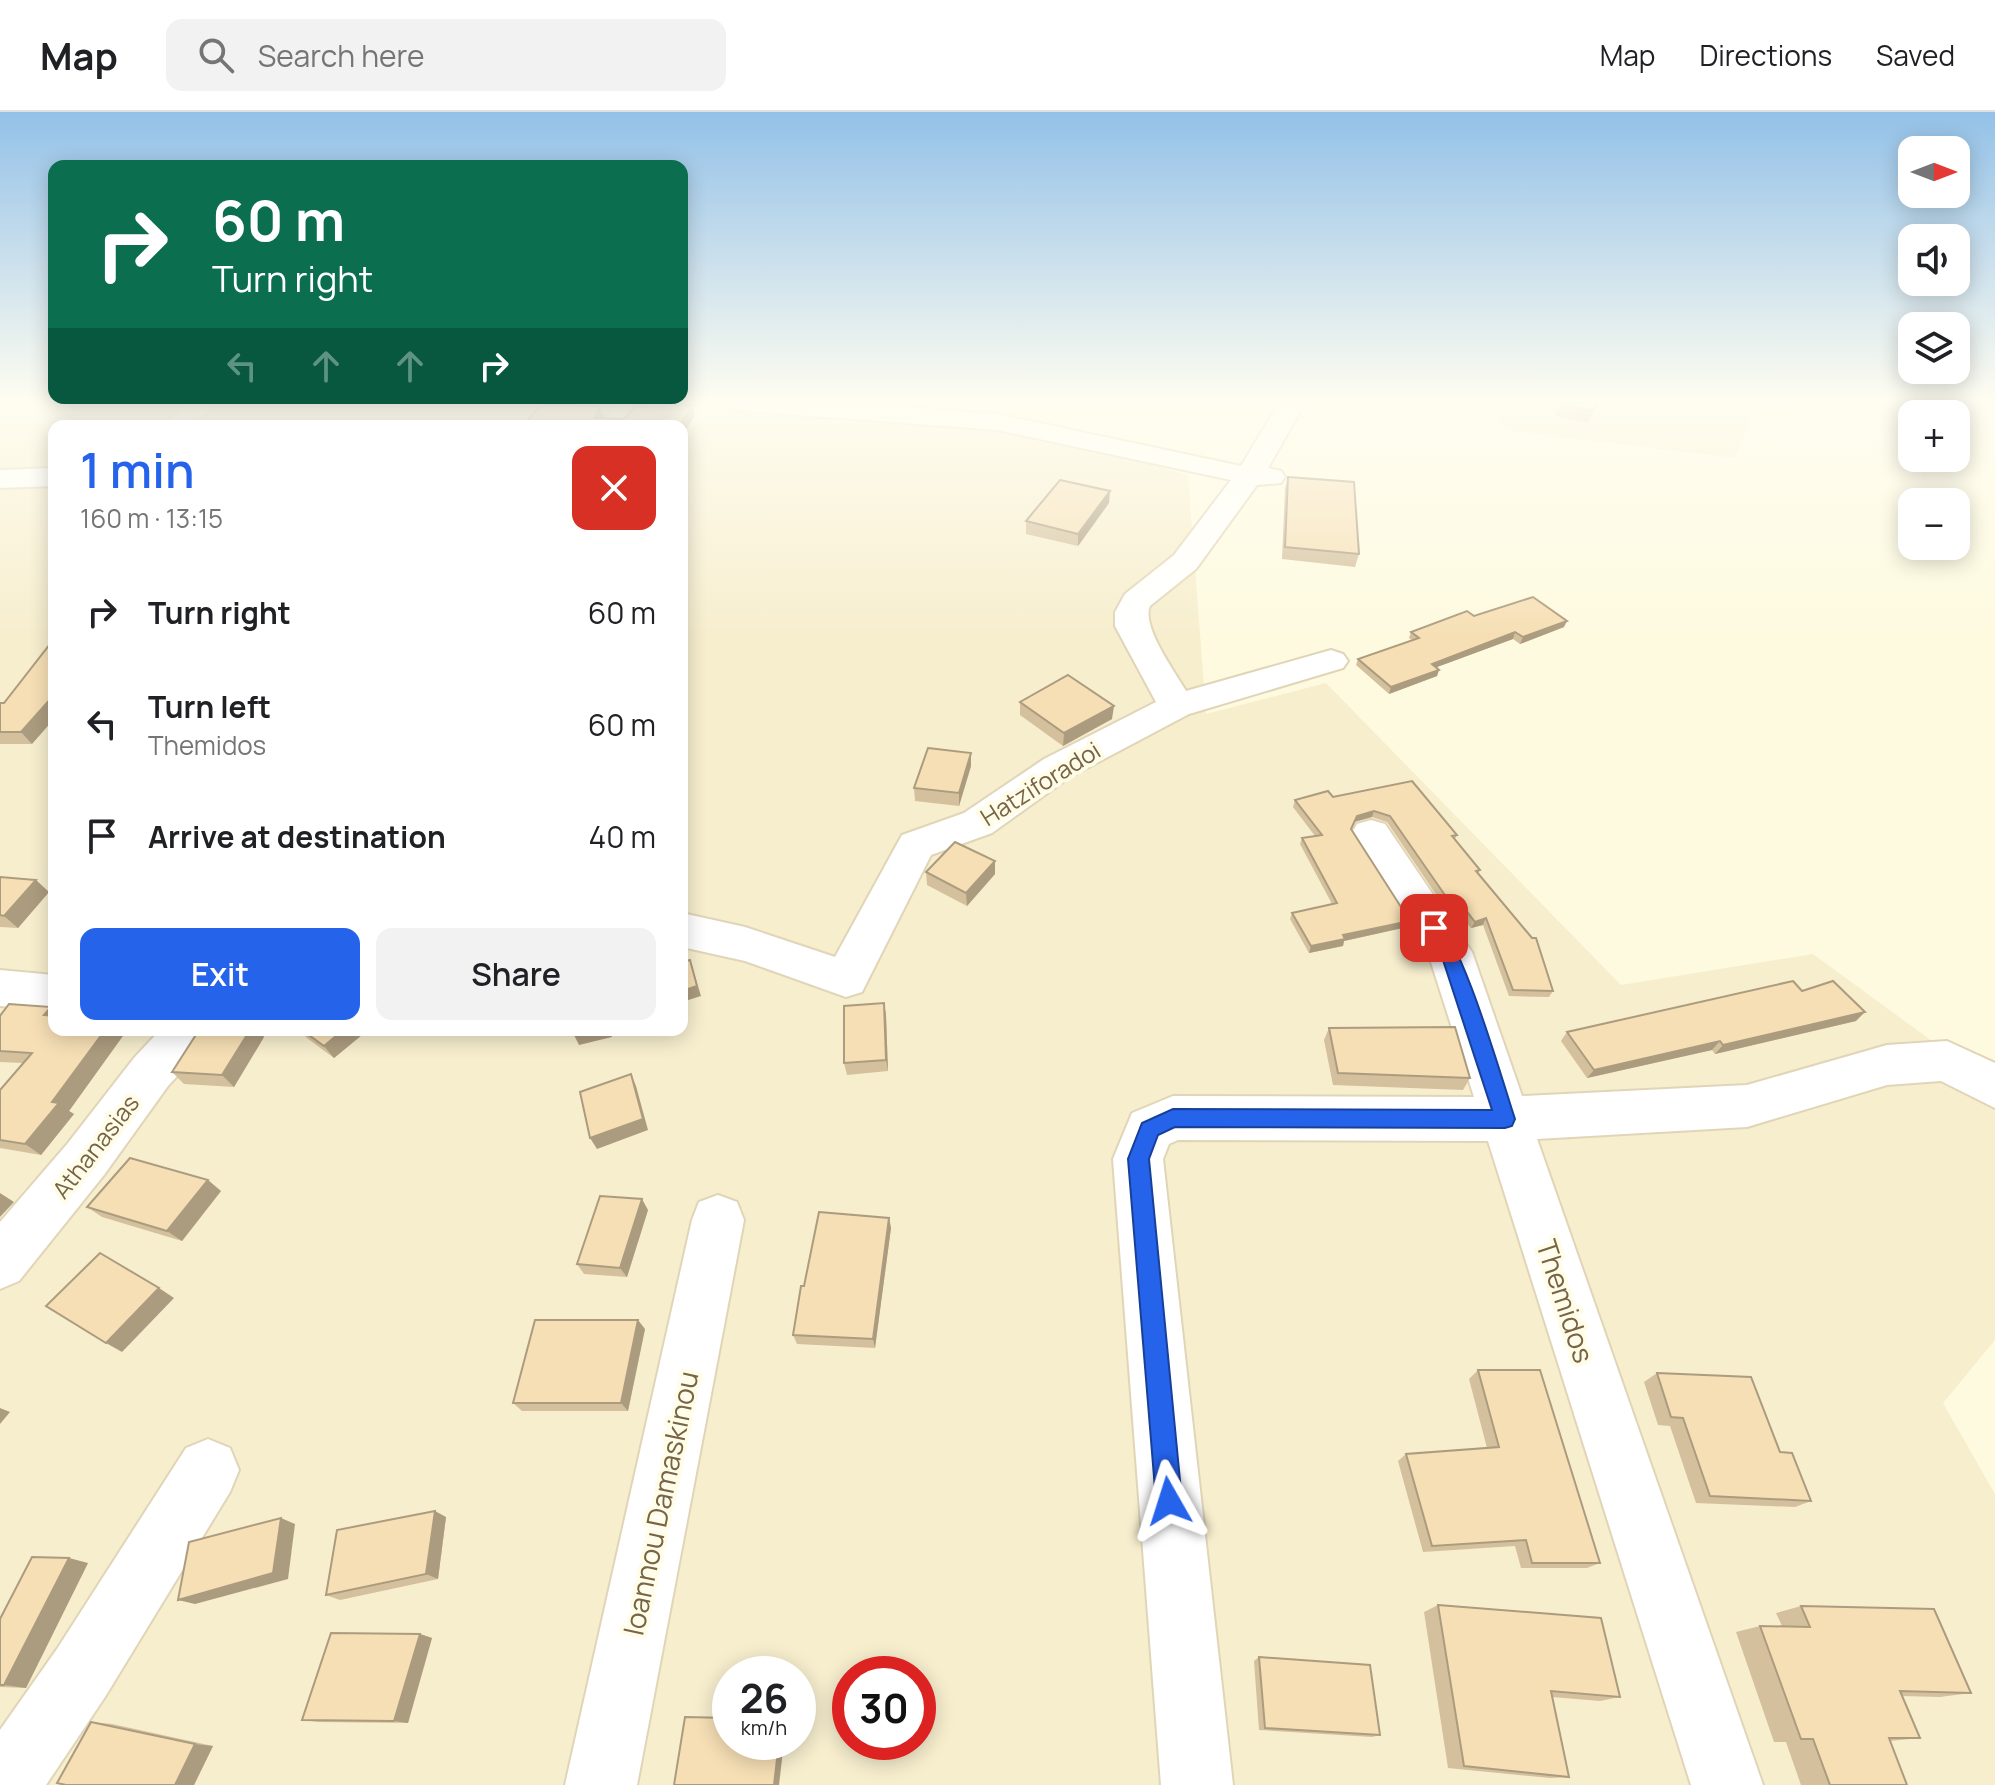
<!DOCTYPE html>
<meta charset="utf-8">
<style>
:root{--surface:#fff;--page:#f2f2f2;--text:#202124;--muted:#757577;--line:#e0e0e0;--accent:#2563eb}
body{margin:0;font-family:Manrope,sans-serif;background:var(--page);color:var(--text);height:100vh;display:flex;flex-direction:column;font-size:30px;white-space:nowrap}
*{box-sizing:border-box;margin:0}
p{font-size:26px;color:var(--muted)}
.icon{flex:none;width:44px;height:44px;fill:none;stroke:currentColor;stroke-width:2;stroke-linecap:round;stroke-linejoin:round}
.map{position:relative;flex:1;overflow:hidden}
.side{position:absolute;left:48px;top:308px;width:640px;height:616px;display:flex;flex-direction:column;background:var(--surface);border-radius:16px;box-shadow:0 4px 20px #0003}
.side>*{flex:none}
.top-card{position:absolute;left:48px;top:48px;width:640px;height:244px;border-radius:16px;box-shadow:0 4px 20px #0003;background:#0b6e4f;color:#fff;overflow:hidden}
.needle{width:52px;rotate:90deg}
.fabs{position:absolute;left:1898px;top:24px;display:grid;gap:16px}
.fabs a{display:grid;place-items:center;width:72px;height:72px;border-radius:16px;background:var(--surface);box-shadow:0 4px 20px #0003;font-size:40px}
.speed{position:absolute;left:712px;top:1544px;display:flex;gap:16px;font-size:40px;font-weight:700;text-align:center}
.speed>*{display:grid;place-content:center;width:104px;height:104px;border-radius:50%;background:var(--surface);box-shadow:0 4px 20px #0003;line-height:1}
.speed small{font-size:20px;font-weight:400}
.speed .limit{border:12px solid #d22;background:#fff;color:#111}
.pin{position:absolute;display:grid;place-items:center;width:68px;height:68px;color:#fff;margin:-34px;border-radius:16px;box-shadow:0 4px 12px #0006}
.me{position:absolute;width:88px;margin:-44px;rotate:354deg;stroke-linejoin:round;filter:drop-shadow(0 0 6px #0008)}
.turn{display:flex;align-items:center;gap:28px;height:168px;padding:0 32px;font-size:36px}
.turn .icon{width:104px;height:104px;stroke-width:2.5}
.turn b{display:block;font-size:56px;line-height:68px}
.lanes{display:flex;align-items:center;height:76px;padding:0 32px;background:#0003;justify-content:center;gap:40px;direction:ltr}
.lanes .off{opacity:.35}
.round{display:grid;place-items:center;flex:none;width:84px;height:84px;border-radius:16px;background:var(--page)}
.headline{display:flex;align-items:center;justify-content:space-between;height:136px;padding:0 32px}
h1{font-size:48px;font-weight:600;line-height:60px;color:var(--accent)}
.primary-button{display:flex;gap:16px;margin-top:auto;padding:16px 32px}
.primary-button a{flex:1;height:92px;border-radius:16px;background:var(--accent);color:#fff;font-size:32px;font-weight:600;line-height:92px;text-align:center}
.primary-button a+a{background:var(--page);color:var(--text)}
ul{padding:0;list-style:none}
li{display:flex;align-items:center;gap:24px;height:112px;padding:0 32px}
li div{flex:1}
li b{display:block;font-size:30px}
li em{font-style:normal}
header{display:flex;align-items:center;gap:48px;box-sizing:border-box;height:112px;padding:0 40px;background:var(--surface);border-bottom:2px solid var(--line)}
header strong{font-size:38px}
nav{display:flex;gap:44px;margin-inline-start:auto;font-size:28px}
.search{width:560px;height:72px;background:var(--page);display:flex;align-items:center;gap:20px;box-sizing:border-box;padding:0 28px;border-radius:16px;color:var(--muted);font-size:30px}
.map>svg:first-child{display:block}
</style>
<header>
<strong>Map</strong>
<div class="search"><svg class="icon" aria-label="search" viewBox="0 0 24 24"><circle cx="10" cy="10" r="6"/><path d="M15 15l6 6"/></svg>Search here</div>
<nav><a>Map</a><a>Directions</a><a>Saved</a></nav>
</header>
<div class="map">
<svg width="1995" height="1673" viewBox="0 0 1995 1673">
<rect width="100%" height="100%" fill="#fefae0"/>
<g fill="#f7eece" fill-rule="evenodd">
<path d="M0,291H934L1188,363L1206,602L1326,571L1621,873L1813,842L1995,975V1228L1943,1291L1995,1382V1673H0ZM54,314H682V918H54ZM730,1562H798V1630H730ZM850,1562H918V1630H850Z"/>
<polygon points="1487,291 1758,291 1735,346 1505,318"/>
</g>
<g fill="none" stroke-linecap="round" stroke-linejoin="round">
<g stroke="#e1d5b8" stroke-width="4">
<g id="minor">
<polygon points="187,291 216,291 192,314 163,314"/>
<polygon points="617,291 644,291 627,314 600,314"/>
<path d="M732,291H851L997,302L1241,354L1279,291H1305L1268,356L1281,359L1285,365L1281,371L1257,373L1196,457L1150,494C1141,514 1175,560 1186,579L1331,538L1343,542L1348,549L1343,556L1189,602L1070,665L992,721L931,743L862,880L846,885L745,849L682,835V801L745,815L835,845L902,723L964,701L1044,647L1156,590L1115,514V500L1125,482L1174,443L1231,368L997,318L745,299L736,297Z"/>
<polygon points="54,356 54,374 0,376 0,358"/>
<polygon points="1371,708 1385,712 1472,840 1522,984 1747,973 1887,933 1947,929 1995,951 1995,996 1941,969 1887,973 1747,1015 1537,1027 1763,1673 1691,1673 1488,1029 1178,1028 1169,1032 1163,1047 1233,1673 1161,1673 1113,1047 1132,1001 1173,984 1474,985 1429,844 1351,722 1357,712"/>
<polygon points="0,858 54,863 54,899 0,894"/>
<polygon points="160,918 213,918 207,932 168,974 104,1063 19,1169 0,1177 0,1110 68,1031 134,946"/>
<polygon points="718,1083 737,1090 744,1108 637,1673 565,1673 692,1108 699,1090"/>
<polygon points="208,1327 230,1336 239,1358 230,1380 105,1585 46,1673 0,1673 0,1618 57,1537 186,1336"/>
</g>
</g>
<use href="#minor" fill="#fff" fill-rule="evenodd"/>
</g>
<g fill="#d4c09c">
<polygon points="1560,291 1598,291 1588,311 1555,304"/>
<polygon points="1288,365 1359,442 1355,455 1282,447 1285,377"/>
<polygon points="1109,391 1078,434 1026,422 1026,409"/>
<polygon points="1474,504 1564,515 1520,532 1513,527 1437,555 1439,558 1437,564 1389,582 1356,553 1358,547 1412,528 1409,526 1411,520"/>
<polygon points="1020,590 1112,607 1063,634 1020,603"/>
<polygon points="0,591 4,591 32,632 0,632"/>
<polygon points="971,654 959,694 915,689 914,676"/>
<polygon points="1333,685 1457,723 1455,727 1480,758 1478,762 1553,879 1549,885 1509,884 1483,813 1471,816 1461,804 1452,806 1387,710 1372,705 1354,710 1351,718 1410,809 1407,815 1344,829 1343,834 1309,841 1290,807 1292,801 1332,792 1300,732 1302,726 1315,724 1293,695 1295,688"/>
<polygon points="995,749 995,762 967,794 927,773 926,760"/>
<polygon points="0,765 49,780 18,816 0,815"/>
<polygon points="1802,879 1856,909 1715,942 1712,938 1587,966 1561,929 1567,920"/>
<polygon points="884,891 886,903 888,959 847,963 844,951"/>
<polygon points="51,895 54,898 54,918 125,921 69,999 74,1002 41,1043 0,1036 0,978 23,951 0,950 0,904"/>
<polygon points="1329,916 1470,966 1463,978 1333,973 1324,928"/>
<polygon points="199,918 258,918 264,925 234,975 184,972 172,960"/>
<polygon points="300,918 368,918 334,946 307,926"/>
<polygon points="221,1079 182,1129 102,1105 87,1095"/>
<polygon points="648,1098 627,1165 584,1162 577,1152"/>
<polygon points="889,1106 891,1116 875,1236 797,1232 793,1223"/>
<polygon points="645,1217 628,1299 522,1299 513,1291"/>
<polygon points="1478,1258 1600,1451 1587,1456 1521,1456 1515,1434 1423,1440 1398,1349 1406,1342 1487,1336 1469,1267"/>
<polygon points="1657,1261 1780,1340 1811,1389 1795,1395 1696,1391 1670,1314 1658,1313 1644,1270"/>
<polygon points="446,1405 438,1467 340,1488 326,1483"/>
<polygon points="88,1451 26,1576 0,1575 0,1507"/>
<polygon points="1438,1493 1620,1585 1600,1589 1552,1585 1569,1665 1550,1666 1448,1656 1424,1500"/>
<polygon points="1801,1494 1971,1581 1940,1585 1902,1584 1920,1626 1890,1629 1907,1673 1801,1673 1786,1630 1774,1630 1736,1520 1760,1514 1782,1514 1776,1501"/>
<polygon points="420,1522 432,1526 408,1611 318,1610 302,1608"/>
<polygon points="1259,1545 1380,1623 1372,1625 1259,1618 1254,1549"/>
<polygon points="91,1610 112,1612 213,1634 194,1673"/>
</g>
<g fill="#ac9c7f">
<polygon points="600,294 603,304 599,314 595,306"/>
<polygon points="693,294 695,304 682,323 682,314 679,314"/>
<polygon points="1110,379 1109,391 1078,434 1078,422"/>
<polygon points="1567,509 1564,515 1520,532 1523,525"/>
<polygon points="1515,520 1513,527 1429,558 1432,552"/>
<polygon points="1439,558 1437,564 1389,582 1391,575"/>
<polygon points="54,583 54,607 32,632 21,620"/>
<polygon points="1114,594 1112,607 1063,634 1064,621"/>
<polygon points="971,641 971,654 959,694 959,681"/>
<polygon points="1374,699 1372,705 1354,710 1357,704"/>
<polygon points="995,749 995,762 967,794 966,781"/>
<polygon points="36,768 49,780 18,816 4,804"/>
<polygon points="1465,797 1461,804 1452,806 1456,799"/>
<polygon points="1486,806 1483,813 1471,816 1475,810"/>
<polygon points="1410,809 1407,815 1344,829 1343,834 1309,841 1311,834 1343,823"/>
<polygon points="690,848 701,884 682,890 682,879"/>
<polygon points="884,891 886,903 888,959 886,948"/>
<polygon points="51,895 54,898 54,912 44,903"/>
<polygon points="1865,900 1856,909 1715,942 1723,933"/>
<polygon points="105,918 123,918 125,921 69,999 74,1002 41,1043 25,1032 52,990"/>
<polygon points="250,918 258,918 264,925 234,975 222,963"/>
<polygon points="343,918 368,918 334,946 324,934"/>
<polygon points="596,918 611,918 612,925 579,933 574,923"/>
<polygon points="1720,929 1712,938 1587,966 1594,958"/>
<polygon points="631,962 636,974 648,1018 597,1037 590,1026"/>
<polygon points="208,1068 221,1079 182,1129 167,1119"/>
<polygon points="0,1081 14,1090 0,1105"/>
<polygon points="642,1087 648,1098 627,1165 620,1156"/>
<polygon points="889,1106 891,1116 875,1236 873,1227"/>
<polygon points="159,1176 174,1186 122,1240 106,1231"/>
<polygon points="638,1208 645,1217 628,1299 621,1291"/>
<polygon points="0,1296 10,1300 0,1312"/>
<polygon points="435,1399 446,1405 438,1467 426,1462"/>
<polygon points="281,1406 295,1412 288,1467 195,1492 178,1488"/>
<polygon points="69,1446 88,1451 26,1576 4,1573"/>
<polygon points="420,1522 432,1526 408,1611 394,1609"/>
<polygon points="779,1630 784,1630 779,1673 774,1673"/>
<polygon points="195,1632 213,1634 194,1673 175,1673"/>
</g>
<g fill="#f6dfb5" stroke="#ac9c7f" stroke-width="2">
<polygon points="649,291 693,294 679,314 523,314 540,293 600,294 595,306 624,307 635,295 646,295"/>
<polygon points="1560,291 1597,291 1593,299"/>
<polygon points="1288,365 1354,370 1359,442 1285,435"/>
<polygon points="1060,368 1110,379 1078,422 1026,409"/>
<polygon points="1533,485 1567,509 1523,525 1515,520 1432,552 1439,558 1391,575 1358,547 1419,526 1411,520 1467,499 1474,504"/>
<polygon points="54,527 54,583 21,620 0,620 0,591 4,591"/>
<polygon points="1068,563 1114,594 1064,621 1020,590"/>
<polygon points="928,636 971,641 959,681 914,676"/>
<polygon points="1412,669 1457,723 1452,724 1480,758 1476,759 1532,826 1536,826 1553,879 1513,878 1486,806 1475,810 1465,797 1456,799 1390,704 1374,699 1357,704 1351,717 1410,809 1343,823 1345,827 1311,834 1292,801 1337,791 1302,726 1322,723 1295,688 1328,679 1333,685"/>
<polygon points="955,730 995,749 966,781 926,760"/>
<polygon points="0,765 36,768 4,804 0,803"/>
<polygon points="690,848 697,874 682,879 682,850"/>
<polygon points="1793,869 1802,879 1833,869 1865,900 1723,933 1720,929 1594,958 1567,920"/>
<polygon points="884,891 886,948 844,951 844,894"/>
<polygon points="9,892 51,895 44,903 54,904 54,918 105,918 52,990 59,991 25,1032 0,1028 0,978 32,941 0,939 0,904"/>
<polygon points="1455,915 1470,966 1338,961 1329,916"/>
<polygon points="199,918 250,918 222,963 172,960"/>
<polygon points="302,918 343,918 324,934"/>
<polygon points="573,918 596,918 574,923"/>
<polygon points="631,962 643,1007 590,1026 580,980"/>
<polygon points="130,1046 208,1068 167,1119 87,1095"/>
<polygon points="600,1084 642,1087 620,1156 577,1152"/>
<polygon points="819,1100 889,1106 873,1227 793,1223 801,1174 804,1174"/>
<polygon points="100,1141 159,1176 106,1231 46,1194"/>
<polygon points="535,1208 638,1208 621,1291 513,1291"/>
<polygon points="1478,1258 1540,1258 1600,1451 1532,1451 1526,1428 1432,1434 1406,1342 1499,1335"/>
<polygon points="1657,1261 1751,1265 1780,1340 1792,1341 1811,1389 1710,1384 1683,1306 1671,1305"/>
<polygon points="435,1399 426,1462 326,1483 337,1418"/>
<polygon points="281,1406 273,1461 178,1488 189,1430"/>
<polygon points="32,1445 69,1446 4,1573 0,1573 0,1507"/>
<polygon points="1438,1493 1601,1506 1620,1585 1551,1579 1569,1665 1464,1654"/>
<polygon points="1801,1494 1934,1497 1971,1581 1900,1579 1920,1626 1889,1626 1907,1673 1830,1673 1813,1627 1801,1627 1760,1514 1810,1515"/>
<polygon points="331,1521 420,1522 394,1609 302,1608"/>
<polygon points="1259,1545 1370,1553 1380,1623 1265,1616"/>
<polygon points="685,1605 730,1606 730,1630 779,1630 774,1673 674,1673"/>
<polygon points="91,1610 195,1632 175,1673 66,1673 57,1671"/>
</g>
<linearGradient id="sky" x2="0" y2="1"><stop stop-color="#93c1e8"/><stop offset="0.55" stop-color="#fffdf1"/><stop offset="1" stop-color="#fffdf1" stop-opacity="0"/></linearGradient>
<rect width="1995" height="525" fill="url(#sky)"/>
<path fill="#2563eb" stroke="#184099" stroke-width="2" d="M1434,809C1460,818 1504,975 1515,1007L1512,1014L1505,1016L1175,1015L1158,1023L1149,1047L1182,1389L1178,1398L1169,1402L1160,1398L1156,1389L1128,1047L1142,1011L1173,997L1492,998L1441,842L1425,816Z"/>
<g text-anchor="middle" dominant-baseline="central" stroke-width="8" stroke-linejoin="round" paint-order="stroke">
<g font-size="24" fill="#776345" stroke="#fffce8">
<text transform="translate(1040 671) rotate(-32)">Hatziforadoi</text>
<text transform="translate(95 1034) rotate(-52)">Athanasias</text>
</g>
<g font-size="28" fill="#776345" stroke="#fffce8">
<text transform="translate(1566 1189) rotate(72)">Themidos</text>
<text transform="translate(660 1391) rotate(-78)">Ioannou Damaskinou</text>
</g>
</g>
</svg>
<div class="fabs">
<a><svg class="needle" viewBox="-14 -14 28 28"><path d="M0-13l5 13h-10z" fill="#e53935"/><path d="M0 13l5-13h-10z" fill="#757577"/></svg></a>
<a><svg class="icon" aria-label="sound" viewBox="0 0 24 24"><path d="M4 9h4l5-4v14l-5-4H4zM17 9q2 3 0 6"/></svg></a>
<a><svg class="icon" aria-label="layers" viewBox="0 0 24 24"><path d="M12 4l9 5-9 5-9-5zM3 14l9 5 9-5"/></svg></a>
<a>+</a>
<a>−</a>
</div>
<div class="speed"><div>26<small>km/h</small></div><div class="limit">30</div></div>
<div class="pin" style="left:1434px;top:816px;background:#d93025"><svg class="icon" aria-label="arrive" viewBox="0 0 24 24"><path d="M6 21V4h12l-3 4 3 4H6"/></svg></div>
<svg class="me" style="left:1169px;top:1389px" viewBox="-20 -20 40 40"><path d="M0-17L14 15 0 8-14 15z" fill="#2563eb" stroke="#fff" stroke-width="4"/></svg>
<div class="top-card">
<div class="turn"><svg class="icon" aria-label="right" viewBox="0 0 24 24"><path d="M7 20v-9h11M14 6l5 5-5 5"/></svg><div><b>60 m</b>Turn right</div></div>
<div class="lanes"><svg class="icon off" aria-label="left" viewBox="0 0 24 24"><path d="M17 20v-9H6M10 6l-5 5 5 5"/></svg><svg class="icon off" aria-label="ahead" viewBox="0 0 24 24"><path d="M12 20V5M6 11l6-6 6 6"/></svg><svg class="icon off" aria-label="ahead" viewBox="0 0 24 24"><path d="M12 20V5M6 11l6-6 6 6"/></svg><svg class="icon" aria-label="right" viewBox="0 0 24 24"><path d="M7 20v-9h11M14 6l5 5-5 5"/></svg></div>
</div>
<section class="side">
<div class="headline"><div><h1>1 min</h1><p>160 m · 13:15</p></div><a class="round" style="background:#d93025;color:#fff"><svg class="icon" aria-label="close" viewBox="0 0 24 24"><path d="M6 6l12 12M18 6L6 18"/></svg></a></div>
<ul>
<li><svg class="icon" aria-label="right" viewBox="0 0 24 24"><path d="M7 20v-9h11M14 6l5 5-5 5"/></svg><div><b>Turn right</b></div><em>60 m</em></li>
<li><svg class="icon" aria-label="left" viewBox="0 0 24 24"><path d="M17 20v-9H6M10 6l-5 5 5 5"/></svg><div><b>Turn left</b><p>Themidos</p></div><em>60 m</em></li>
<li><svg class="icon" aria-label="arrive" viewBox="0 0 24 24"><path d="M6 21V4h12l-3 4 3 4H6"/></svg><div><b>Arrive at destination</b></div><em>40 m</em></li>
</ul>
<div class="primary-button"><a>Exit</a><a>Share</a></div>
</section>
</div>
